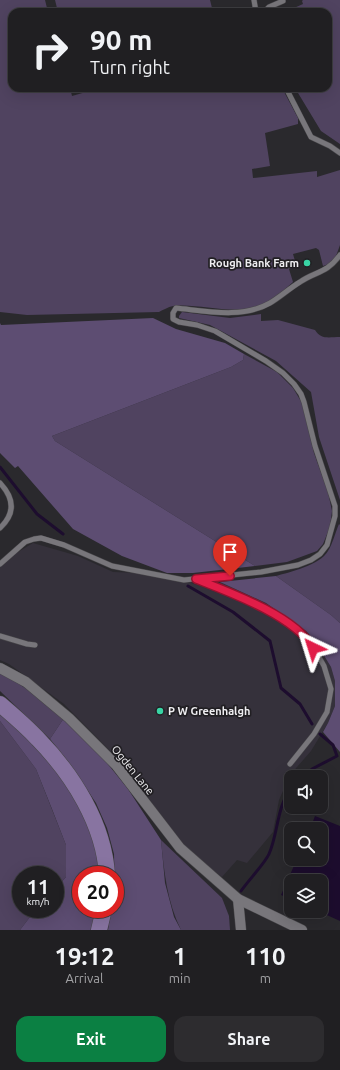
<!DOCTYPE html>
<style>
:root{--surface:#201f22;--page:#2d2c2f;--text:#f1f3f6;--muted:#a2a2a5;--line:#3d3d40;--accent:#0b8043}
body{margin:0;font-family:Ubuntu,sans-serif;background:var(--page);color:var(--text);height:100vh;display:flex;flex-direction:column;font-size:15px;white-space:nowrap}
*{box-sizing:border-box;margin:0}
p{font-size:13px;color:var(--muted)}
.icon{flex:none;width:22px;height:22px;fill:none;stroke:currentColor;stroke-width:2;stroke-linecap:round;stroke-linejoin:round}
.map{position:relative;height:930px;overflow:hidden}
.details{display:flex;flex-direction:column;background:var(--surface);flex:1}
.details>*{flex:none}
.hud{position:absolute;left:8px;top:8px;width:324px;height:84px;border-radius:12px;box-shadow:0 4px 16px #0002,0 0 0 1px var(--line);background:#201f22;color:var(--text);overflow:hidden}
.tools{position:absolute;left:284px;top:770px;display:grid;gap:8px}
.tools a{display:grid;place-items:center;width:44px;height:44px;border-radius:8px;background:var(--surface);box-shadow:0 4px 16px #0002,0 0 0 1px var(--line);font-size:20px}
.speed{position:absolute;left:12px;top:866px;display:flex;gap:8px;font-size:20px;font-weight:700;text-align:center}
.speed>*{display:grid;place-content:center;width:52px;height:52px;border-radius:50%;background:var(--surface);box-shadow:0 4px 16px #0002,0 0 0 1px var(--line);line-height:1}
.speed small{font-size:10px;font-weight:400}
.speed .limit{border:6px solid #d22;background:#fff;color:#111}
.pin{position:absolute;display:grid;place-items:center;width:34px;height:34px;color:#fff;margin:-41px -17px;border-radius:50% 50% 50% 0;rotate:-45deg;box-shadow:0 0 4px #0007}
.pin .icon{rotate:45deg}
.me{position:absolute;width:44px;margin:-22px;rotate:319deg;stroke-linejoin:round;filter:drop-shadow(0 0 3px #0008)}
.turn{display:flex;align-items:center;gap:14px;height:84px;padding:0 16px;font-size:18px}
.turn .icon{width:52px;height:52px;stroke-width:2.5}
.turn b{display:block;font-size:28px;line-height:34px}
.eta{display:flex;justify-content:space-evenly;align-items:center;height:68px;text-align:center}
.eta b{font-size:24px;font-weight:700;line-height:28px}
.cta{display:flex;gap:8px;margin-top:auto;padding:8px 16px}
.cta a{flex:1;height:46px;border-radius:12px;background:var(--accent);color:#fff;font-size:16px;font-weight:700;line-height:46px;text-align:center}
.cta a+a{background:var(--page);color:var(--text)}
.map>svg:first-child{display:block}
</style>
<div class="map">
<svg width="340" height="930" viewBox="0 0 340 930">
<rect width="100%" height="100%" fill="#2a292d"/>
<polygon fill="#35313b" points="33,543 78,556 113,572 141,573 184,581 216,590 220,582 266,603 306,631 315,641 331,667 335,681 335,706 328,723 311,751 290,775 279,800 273,832 247,863 237,860 222,877 188,852 171,834 135,776 64,704 9,664 0,660 0,567 13,555"/>
<g fill="#504360">
<path d="M0,0H45L48,12H12V88H70L72,96L100,88H282L298,118V124L265,133L270,166L252,169L253,178L317,171V177L340,170V245L335,259L329,264L323,266L319,250L316,248L293,254L297,268L289,269L293,282C285,289 276,298 266,303C237,318 203,303 173,306C168,307 163,310 159,312L27,315L0,312Z"/>
<polygon points="55,0 210,0 213,12 58,12"/>
<polygon points="303,0 340,0 340,144 321,131 295,88 328,88 328,12 285,12 303,4 302,1"/>
<path d="M182,312L230,318L261,314V321L278,320L315,330C321,340 329,337 340,337V500L319,437L311,392L276,361L210,325L179,318V316Z"/>
<polygon points="244,354 277,372 293,388 302,403 314,453 328,492 332,511 330,527 323,544 317,551 287,562 255,566 55,441 52,436 231,367 243,360"/>
<path d="M339,524L340,525V623L331,615L276,576C290,572 320,565 328,551C333,543 335,533 339,524Z"/>
<polygon points="0,672 41,698 64,718 50,739 0,691"/>
<polygon points="0,721 36,769 66,845 66,877 55,889 55,875 21,875 21,909 36,909 20,930 0,930"/>
<path d="M161,840L222,898L229,916L230,930H181C167,902 164,871 161,840Z"/>
</g>
<g fill="#5d4d72">
<polygon points="153,318 176,329 225,343 244,354 243,360 231,367 52,436 55,441 255,566 193,573 167,573 122,556 73,529 18,466 15,468 0,453 0,323 1,325"/>
<polygon points="276,576 331,615 340,623 340,752 323,732 328,723 335,706 335,681 331,667 315,641 306,631 266,603 220,582"/>
<polygon points="0,707 64,776 97,837 102,875 81,875 81,909 98,909 92,930 20,930 36,909 55,909 55,889 66,877 66,845 52,809 36,769 0,721"/>
<polygon points="64,718 107,763 128,789 161,840 165,883 174,917 181,930 108,930 111,909 115,909 114,854 107,828 96,803 70,764 50,739"/>
</g>
<polygon fill="#1d0d2e" points="315,816 340,826 340,921 318,911 321,911 321,881 291,881 291,899 281,895 297,859 321,859 321,829 310,829"/>
<g fill="none" stroke-linecap="round" stroke-linejoin="round">
<g stroke="#1d0d2e" stroke-width="3">
<polyline points="0,467 37,514 63,534"/>
<polyline points="188,586 233,612 270,641 281,688 300,704 312,724"/>
<polyline points="304,777 312,769 337,756 333,745 320,734"/>
<path d="M241,891C248,881 265,863 269,854C278,834 277,805 291,789"/>
</g>
<g stroke="#48474a" stroke-width="6">
<g id="lane">
<polyline points="254,0 256,12"/>
<polyline points="264,12 269,7 283,1"/>
<polyline points="286,88 311,137 330,146 340,153"/>
<path d="M0,483C14,498 16,513 0,528"/>
<path d="M0,564L25,542L34,539L41,538L64,545L112,566L184,580L261,572L298,565L311,560L320,554L327,545L335,516V506L315,446L304,402L301,394L294,384L283,373L266,361L215,331L197,325L179,322L173,319V313L176,308C206,311 242,319 270,303C280,297 290,288 300,282C316,271 326,274 340,255"/>
<polyline points="197,579 246,599 279,617 308,638 324,666 331,689 327,712 314,734 290,764"/>
<polyline points="0,636 27,644 35,645"/>
</g>
</g>
<g stroke="#48474a" stroke-width="11">
<g id="street">
<polyline points="0,668 26,682 69,718 116,765 180,848 238,899 302,930"/>
<polyline points="238,899 241,930"/>
</g>
</g>
<g stroke="#48474a" stroke-width="17">
<g id="primary">
<path d="M0,704C13,715 26,726 38,739C73,775 104,824 107,875"/>
<polyline points="99,930 104,909"/>
</g>
</g>
<use href="#lane" stroke="#78767b" stroke-width="5"/>
<use href="#street" stroke="#78767b" stroke-width="10"/>
<use href="#primary" stroke="#8874a1" stroke-width="16"/>
</g>
<g fill="none" stroke-linecap="round" stroke-linejoin="round">
<g stroke="#92132f" stroke-width="10">
<path id="route" d="M230,576L196,579C229,592 295,616 313,648"/>
</g>
<use href="#route" stroke="#e11d48" stroke-width="7"/>
</g>
<g fill="#39d4a5" stroke="#211f23" stroke-width="1.5">
<circle cx="307" cy="263" r="4"/>
<circle cx="160" cy="711" r="4"/>
</g>
<g text-anchor="middle" dominant-baseline="central" stroke-width="3.5" stroke-linejoin="round" paint-order="stroke">
<g font-size="11" font-weight="bold" fill="#eeedf0" stroke="#211f23" text-anchor="end">
<text x="299" y="263">Rough Bank Farm</text>
<text x="168" y="711" text-anchor="start">P W Greenhalgh</text>
</g>
<g font-size="11" fill="#eeedf0" stroke="#211f23">
<text transform="translate(133 770) rotate(51)">Ogden Lane</text>
</g>
</g>
</svg>
<div class="tools">
<a><svg class="icon" aria-label="sound" viewBox="0 0 24 24"><path d="M4 9h4l5-4v14l-5-4H4zM17 9q2 3 0 6"/></svg></a>
<a><svg class="icon" aria-label="search" viewBox="0 0 24 24"><circle cx="10" cy="10" r="6"/><path d="M15 15l6 6"/></svg></a>
<a><svg class="icon" aria-label="layers" viewBox="0 0 24 24"><path d="M12 4l9 5-9 5-9-5zM3 14l9 5 9-5"/></svg></a>
</div>
<div class="speed"><div>11<small>km/h</small></div><div class="limit">20</div></div>
<div class="pin" style="left:230px;top:576px;background:#d93025"><svg class="icon" aria-label="arrive" viewBox="0 0 24 24"><path d="M6 21V4h12l-3 4 3 4H6"/></svg></div>
<svg class="me" style="left:313px;top:648px" viewBox="-20 -20 40 40"><path d="M0-17L14 15 0 8-14 15z" fill="#e11d48" stroke="#fff" stroke-width="4"/></svg>
<div class="hud">
<div class="turn"><svg class="icon" aria-label="right" viewBox="0 0 24 24"><path d="M7 20v-9h11M14 6l5 5-5 5"/></svg><div><b>90 m</b>Turn right</div></div>
</div>
</div>
<section class="details">
<div class="eta">
<div><b>19:12</b><p>Arrival</p></div>
<div><b>1</b><p>min</p></div>
<div><b>110</b><p>m</p></div>
</div>
<div class="cta"><a>Exit</a><a>Share</a></div>
</section>
